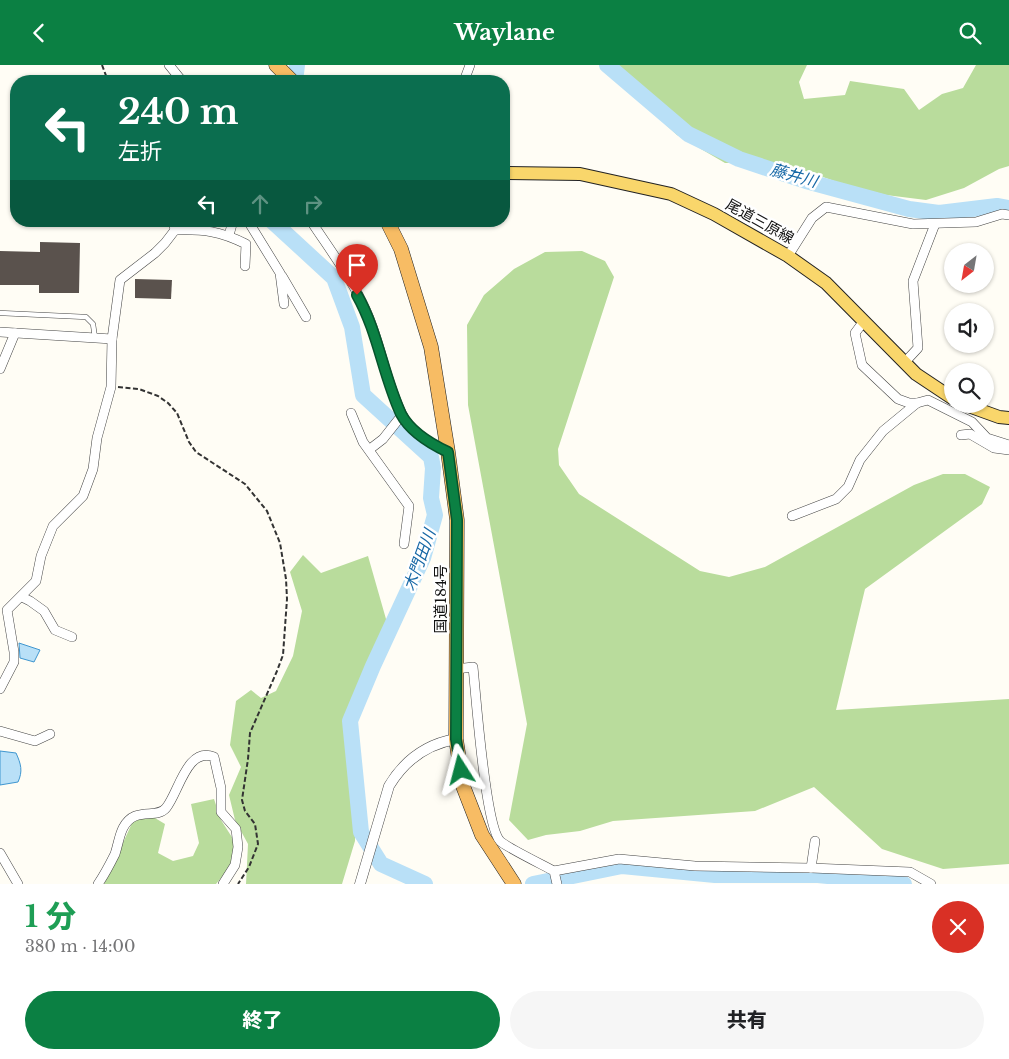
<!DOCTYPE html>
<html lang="ja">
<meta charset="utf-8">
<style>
:root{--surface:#fff;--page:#f6f6f6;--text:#202124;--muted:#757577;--accent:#0b8043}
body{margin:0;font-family:"Libre Baskerville","Noto Sans JP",serif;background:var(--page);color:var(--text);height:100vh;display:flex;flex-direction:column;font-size:19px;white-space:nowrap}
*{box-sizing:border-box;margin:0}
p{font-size:16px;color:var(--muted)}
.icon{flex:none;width:28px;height:28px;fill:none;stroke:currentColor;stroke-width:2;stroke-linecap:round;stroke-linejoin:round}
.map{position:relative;height:819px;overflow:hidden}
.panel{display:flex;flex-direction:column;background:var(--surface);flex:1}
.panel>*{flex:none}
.banner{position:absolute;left:10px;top:10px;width:500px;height:152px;border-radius:20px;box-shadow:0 1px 4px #0004;background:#0b6e4f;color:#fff;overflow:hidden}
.needle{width:32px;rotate:211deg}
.controls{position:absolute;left:944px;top:178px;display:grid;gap:10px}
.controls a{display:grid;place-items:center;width:50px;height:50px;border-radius:50%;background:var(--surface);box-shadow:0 1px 4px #0004;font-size:25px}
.pin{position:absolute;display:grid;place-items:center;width:42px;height:42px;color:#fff;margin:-51px -21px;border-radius:50% 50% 50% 0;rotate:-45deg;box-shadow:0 0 5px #0007}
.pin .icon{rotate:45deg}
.me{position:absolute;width:55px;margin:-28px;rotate:351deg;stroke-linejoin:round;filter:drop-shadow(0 0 4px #0008)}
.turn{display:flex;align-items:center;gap:18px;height:105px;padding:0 25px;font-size:22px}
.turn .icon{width:65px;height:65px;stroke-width:2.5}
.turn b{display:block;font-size:35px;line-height:42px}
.lanes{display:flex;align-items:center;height:48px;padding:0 25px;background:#0003;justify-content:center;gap:25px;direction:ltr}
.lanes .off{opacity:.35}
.round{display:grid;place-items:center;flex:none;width:52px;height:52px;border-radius:26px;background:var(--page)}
.head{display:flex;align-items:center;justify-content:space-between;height:85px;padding:0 25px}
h1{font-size:30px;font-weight:800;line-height:38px;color:#1e9e55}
.cta{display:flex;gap:10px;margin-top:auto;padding:10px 25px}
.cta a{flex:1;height:58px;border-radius:30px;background:var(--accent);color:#fff;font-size:20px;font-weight:800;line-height:58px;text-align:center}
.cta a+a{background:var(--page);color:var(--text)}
header{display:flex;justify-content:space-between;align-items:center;height:65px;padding:0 25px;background:var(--accent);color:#fff;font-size:22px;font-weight:800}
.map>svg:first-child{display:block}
</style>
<header><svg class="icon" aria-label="back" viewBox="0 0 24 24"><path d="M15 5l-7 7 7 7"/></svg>Waylane<svg class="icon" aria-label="search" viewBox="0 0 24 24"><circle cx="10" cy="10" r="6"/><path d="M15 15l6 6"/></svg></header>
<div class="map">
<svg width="1009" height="819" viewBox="0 0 1009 819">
<rect width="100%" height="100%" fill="#fffdf5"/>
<g fill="#b9dc9c">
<polygon points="601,0 807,0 799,17 804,34 845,30 850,16 904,24 919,45 942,29 963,23 976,0 1009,0 1009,101 999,104 964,123 926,135 886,130 840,118 783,98 725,98 677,70"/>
<polygon points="582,186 605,196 614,212 558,384 559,400 579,429 700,506 729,512 765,502 914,420 943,409 965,409 990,422 982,439 865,524 836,645 1009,634 1009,799 943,804 882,784 814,722 755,746 613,756 580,766 546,770 528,775 509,755 527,659 468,340 467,260 484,230 514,204 545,187"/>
<polygon points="303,490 321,508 368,491 388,561 344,651 350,720 356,750 355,776 342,819 246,819 248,779 235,755 229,730 241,702 230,680 236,636 251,625 261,633 276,626 293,591 302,546 290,507"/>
<polygon points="214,734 221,755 235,777 230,802 216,819 104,819 133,756 150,750 165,759 158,788 173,796 193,791 199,778 191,739"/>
</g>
<g fill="#b9e0f7" stroke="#3f96cf">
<polygon points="19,578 40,585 34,597 20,593"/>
<path d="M0,686L16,688C21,699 23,706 18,717L0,720Z"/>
</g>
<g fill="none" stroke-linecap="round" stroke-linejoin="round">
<g stroke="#b9e0f7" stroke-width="16">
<polyline points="607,0 688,69 739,94 806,116 909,144 939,148 997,141 1009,143"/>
<polyline points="295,16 297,0"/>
<polyline points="272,156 334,213 352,262 363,330 431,392 433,403 431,433 435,450 423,493 373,601 350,656 361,767 381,799 425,819"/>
<polyline points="533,819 622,801 715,810 818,810 904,819"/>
</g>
</g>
<g fill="#5a524d">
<polygon points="40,177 80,178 79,228 39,228 39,220 0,220 0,186 40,187"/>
<polygon points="135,214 172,215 171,234 135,233"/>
</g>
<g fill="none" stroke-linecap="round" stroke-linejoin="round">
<g stroke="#444" stroke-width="5.5">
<polyline id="service" points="0,248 86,252 93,259 95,273"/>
</g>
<g stroke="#444" stroke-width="10">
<g id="minor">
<polyline points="169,0 182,16"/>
<polyline points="464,16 470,0"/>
<polyline points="248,156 280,208 284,239"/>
<path d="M311,156C330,185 353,215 367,248C381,280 386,317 402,349C410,366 431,379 448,387"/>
<path d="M175,165C203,164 220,166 246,179L245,201"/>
<polyline points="229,170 233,156"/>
<polyline points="788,191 812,153 826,142 913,159 976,157 1002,149 1009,150"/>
<polyline points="282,211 306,252"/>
<polyline points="864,256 855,268 862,300 898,334 909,338 917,338"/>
<polyline points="0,267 112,274"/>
<polyline points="905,297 918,283 913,216 935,159"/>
<polyline points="0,304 15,268"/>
<polyline points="351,348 363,377 409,441 404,479"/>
<polyline points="961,370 970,369 994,383 1009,385"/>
<polyline points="370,384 383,374 402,350"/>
<polyline points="792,451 836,434 848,422 860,395 883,366 917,338 928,335 972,357 987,373 1009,380"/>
<polyline points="22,532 30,536 44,546 55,565 72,572"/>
<path d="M456,604L473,602C476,630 485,760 500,776C506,782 543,800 554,806L557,819"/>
<polyline points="0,624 14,597 14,587 7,545 36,516 41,491 53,461 83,431 93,404 97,373 111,322 112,274 120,215 155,188 165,178 175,165 173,156"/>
<polyline points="0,666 35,676 50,669"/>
<polyline points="0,788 18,819"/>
<polyline points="811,803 815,776"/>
<polyline points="554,806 619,794 695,801 811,803 910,807 931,819"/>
<path d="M98,819C105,809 110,799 115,789C118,780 119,771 123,763C135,740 156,755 166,743C179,727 187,681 214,692L221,723V747L236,764L238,782L235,800L223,819"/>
</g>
</g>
<g stroke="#444" stroke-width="11">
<path id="tertiary" d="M360,819L389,721C404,696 427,679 456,674"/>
</g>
<g stroke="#222" stroke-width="14">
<g id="primary">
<polyline points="504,108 580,109 671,129 714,149 788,191 826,218 916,309 952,333"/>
<polyline points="963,339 999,352 1009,353"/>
</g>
</g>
<g stroke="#222" stroke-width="15">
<g id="trunk">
<polyline points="276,0 292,16"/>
<polyline points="387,156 401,184 431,282 448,387 457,455 456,674 463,721 482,770 514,819"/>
</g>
</g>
<g stroke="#333" stroke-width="2" stroke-dasharray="5 2.5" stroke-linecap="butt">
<polyline points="102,0 108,16"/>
<polyline points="118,322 139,324 158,331 168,338 177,348 189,377 196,387 245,419 267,446 280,478 286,514 287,534 283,590 277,606 250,668 248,694 242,735 245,746 255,759 258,779 249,802 238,819"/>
</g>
<use href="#service" stroke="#fff" stroke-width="4.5"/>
<use href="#minor" stroke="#fff" stroke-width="9"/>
<use href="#tertiary" stroke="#fff" stroke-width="10"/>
<use href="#primary" stroke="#f9d66b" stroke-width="12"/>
<use href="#trunk" stroke="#f7bc64" stroke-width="14"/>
</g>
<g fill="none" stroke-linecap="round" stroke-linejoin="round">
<g stroke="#07532c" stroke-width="12">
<path id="route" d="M357,230C378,267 383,310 401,349C410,366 431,379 448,387L457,455L456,674L461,705"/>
</g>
<use href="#route" stroke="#0b8043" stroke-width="9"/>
</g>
<g text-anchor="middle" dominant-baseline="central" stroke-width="5" stroke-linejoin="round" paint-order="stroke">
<g font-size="15" fill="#111" stroke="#fff">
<text transform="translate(760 156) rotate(29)">尾道三原線</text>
<text transform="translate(440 534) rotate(-90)">国道184号</text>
</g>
<g font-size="16" font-style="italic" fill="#1768a6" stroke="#fff">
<text transform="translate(794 110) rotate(16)">藤井川</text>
<text transform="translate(419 495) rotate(-70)">木門田川</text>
</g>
</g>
</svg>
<div class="controls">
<a><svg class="needle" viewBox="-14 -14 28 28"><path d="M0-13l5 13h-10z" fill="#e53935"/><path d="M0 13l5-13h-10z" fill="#757577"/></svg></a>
<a><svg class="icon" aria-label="sound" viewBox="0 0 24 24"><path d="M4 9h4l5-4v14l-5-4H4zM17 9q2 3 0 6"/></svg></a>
<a><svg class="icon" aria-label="search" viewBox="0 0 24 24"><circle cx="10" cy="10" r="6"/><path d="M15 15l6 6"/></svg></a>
</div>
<div class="pin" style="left:357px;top:230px;background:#d93025"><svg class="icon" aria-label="arrive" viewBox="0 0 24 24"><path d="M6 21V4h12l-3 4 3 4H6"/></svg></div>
<svg class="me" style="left:461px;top:705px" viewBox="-20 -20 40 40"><path d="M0-17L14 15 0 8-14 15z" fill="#0b8043" stroke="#fff" stroke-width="4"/></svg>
<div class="banner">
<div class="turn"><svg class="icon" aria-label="left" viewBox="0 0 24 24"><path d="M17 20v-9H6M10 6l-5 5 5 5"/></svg><div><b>240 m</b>左折</div></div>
<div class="lanes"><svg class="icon" aria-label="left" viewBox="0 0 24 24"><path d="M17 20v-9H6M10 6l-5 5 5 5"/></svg><svg class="icon off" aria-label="ahead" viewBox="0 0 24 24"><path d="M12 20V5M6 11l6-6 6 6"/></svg><svg class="icon off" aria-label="right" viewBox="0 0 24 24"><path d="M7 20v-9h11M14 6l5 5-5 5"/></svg></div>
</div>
</div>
<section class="panel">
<div class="head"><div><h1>1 分</h1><p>380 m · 14:00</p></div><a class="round" style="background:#d93025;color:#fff"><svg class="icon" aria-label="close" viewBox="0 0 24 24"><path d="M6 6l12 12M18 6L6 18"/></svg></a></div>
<div class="cta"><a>終了</a><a>共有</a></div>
</section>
